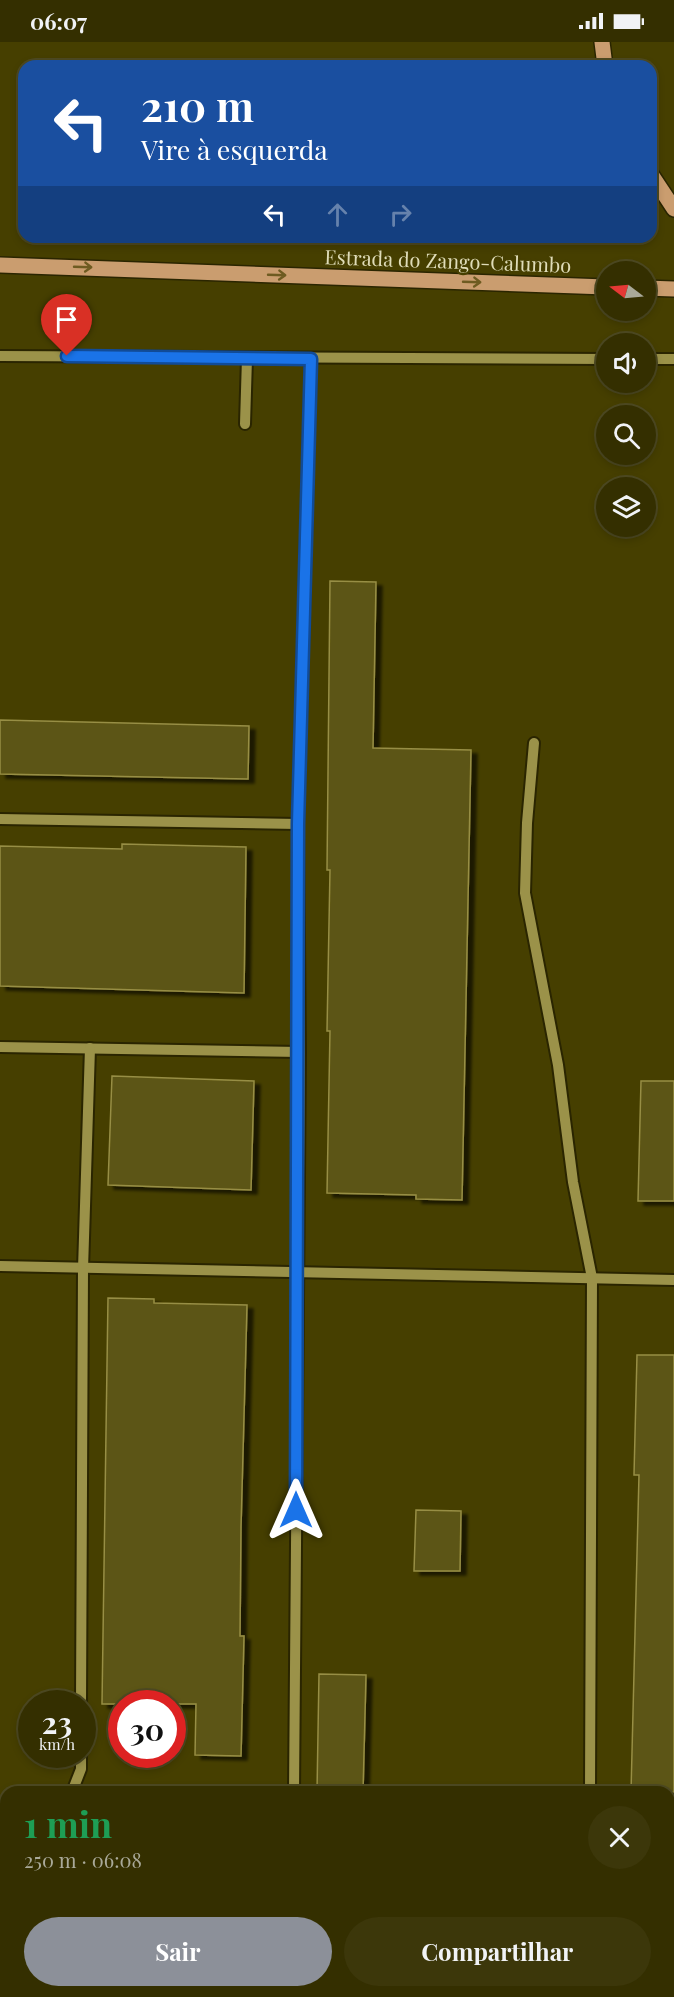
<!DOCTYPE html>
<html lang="pt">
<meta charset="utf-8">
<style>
:root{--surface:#342f00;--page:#3c370a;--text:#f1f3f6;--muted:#a9a999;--line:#4e4a22;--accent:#8c9099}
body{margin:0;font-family:"Playfair Display",serif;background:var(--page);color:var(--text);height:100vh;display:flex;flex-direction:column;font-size:22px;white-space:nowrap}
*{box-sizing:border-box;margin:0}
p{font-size:20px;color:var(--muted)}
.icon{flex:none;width:33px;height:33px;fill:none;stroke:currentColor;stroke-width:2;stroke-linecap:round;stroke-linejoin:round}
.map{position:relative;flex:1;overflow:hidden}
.side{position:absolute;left:0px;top:1744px;width:675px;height:212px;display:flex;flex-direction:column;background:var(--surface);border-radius:18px 18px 0 0;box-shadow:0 3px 9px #0003,0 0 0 2px var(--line)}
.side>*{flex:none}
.banner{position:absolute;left:18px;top:18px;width:639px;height:183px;border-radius:18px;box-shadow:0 3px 9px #0003,0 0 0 2px var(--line);background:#1a4fa0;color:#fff;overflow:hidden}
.needle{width:39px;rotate:286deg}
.tools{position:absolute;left:596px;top:219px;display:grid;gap:12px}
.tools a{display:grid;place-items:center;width:60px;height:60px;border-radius:50%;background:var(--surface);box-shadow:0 3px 9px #0003,0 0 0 2px var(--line);font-size:30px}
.speed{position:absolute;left:18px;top:1648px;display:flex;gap:12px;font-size:30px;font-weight:700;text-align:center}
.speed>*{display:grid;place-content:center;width:78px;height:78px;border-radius:50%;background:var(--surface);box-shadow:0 3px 9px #0003,0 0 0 2px var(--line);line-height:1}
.speed small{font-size:15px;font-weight:400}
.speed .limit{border:9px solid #d22;background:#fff;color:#111}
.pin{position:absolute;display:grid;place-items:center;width:51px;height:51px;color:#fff;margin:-62px -26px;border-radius:50% 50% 50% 0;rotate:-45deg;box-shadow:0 0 6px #0007}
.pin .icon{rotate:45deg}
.me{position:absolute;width:66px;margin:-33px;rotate:0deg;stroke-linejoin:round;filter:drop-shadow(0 0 4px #0008)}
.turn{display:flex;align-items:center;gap:21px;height:126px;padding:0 24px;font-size:27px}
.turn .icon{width:78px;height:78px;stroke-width:2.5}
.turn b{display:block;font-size:42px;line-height:51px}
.lanes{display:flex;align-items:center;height:57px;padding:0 24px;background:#0003;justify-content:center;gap:30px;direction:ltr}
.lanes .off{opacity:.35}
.round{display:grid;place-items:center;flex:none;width:63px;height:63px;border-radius:32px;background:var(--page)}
.summary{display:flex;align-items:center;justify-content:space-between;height:102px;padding:0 24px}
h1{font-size:36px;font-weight:700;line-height:45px;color:#1e9e55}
.button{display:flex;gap:12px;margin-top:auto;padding:12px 24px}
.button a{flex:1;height:69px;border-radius:36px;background:var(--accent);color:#fff;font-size:24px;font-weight:700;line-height:69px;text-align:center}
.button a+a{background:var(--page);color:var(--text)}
.status{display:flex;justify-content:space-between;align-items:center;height:42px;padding:0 30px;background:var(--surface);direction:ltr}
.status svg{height:16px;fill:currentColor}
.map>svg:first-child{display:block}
</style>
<div class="status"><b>06:07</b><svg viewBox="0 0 49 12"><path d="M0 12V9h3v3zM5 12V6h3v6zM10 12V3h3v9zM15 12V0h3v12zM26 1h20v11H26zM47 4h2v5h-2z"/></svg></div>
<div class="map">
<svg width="674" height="1955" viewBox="0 0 674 1955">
<defs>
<filter id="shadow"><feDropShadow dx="6" dy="4" stdDeviation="1.5" flood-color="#0009"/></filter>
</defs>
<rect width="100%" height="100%" fill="#463f00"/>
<g fill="#5c5413" stroke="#978e45" stroke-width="1.5" filter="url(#shadow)">
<polygon points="330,539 376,540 373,706 471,708 462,1158 416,1157 416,1153 327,1151 330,989 327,989 330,828 327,828"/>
<polygon points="0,678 249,684 248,737 0,732"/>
<polygon points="122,802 246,805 244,951 0,944 0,804 122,807"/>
<polygon points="112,1034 254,1039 251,1148 108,1143"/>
<polygon points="641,1039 674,1039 674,1159 638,1159"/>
<polygon points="108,1256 154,1257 154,1261 247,1263 241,1485 240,1594 244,1594 241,1714 195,1713 196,1662 102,1662"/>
<polygon points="637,1313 674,1313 674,1750 631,1750 639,1433 634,1433"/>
<polygon points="416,1468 461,1469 460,1529 414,1529"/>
<polygon points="319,1632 366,1633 363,1750 317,1750"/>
</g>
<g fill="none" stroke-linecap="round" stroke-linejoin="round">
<g stroke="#2a2500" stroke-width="14">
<g id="minor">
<polyline points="0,314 606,317"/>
<polyline points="645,317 674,317"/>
<polyline points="245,382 247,316"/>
<polyline points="534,701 527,781 525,851 558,1023 573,1140 592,1236 590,1750"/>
<polyline points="0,777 298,782"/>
<polyline points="0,1005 300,1010"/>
<polyline points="0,1224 674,1238"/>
<polyline points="81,1662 83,1227 90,1006"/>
<polyline points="72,1750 81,1727 81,1713"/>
<polyline points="294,1750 300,1010 298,782 311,317"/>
<polyline points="0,1760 6,1760"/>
<polyline points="292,1955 292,1950"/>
<polyline points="589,1955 589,1950"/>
</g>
</g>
<g stroke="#2a2500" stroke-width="18">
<g id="major">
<polyline points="602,0 605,24"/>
<polyline points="651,132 674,167"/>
<polyline points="0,223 606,245"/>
<polyline points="645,246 674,247"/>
</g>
</g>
<use href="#minor" stroke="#9b9249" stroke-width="10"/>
<use href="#major" stroke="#ca9d6f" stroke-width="15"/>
</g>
<defs><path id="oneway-shaft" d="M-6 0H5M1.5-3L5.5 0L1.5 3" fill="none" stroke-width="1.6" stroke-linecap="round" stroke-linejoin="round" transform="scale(1.5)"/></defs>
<g stroke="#6e5b21">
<use href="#oneway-shaft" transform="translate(83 225) rotate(2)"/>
<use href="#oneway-shaft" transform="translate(277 233) rotate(2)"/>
<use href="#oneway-shaft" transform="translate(472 240) rotate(2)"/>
</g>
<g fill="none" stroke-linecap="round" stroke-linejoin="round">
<g stroke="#114b97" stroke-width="15">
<polyline id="route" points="67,314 311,317 298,782 296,1468"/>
</g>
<use href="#route" stroke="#1a73e8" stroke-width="10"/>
</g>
<g text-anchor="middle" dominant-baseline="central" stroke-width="4.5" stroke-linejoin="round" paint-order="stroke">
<g font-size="20" fill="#dfdcb8" stroke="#463f00">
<text transform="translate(448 218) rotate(2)">Estrada do Zango-Calumbo</text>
</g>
</g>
</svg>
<div class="tools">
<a><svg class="needle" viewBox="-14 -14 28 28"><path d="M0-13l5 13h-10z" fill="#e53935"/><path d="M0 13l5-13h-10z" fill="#a9a999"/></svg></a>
<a><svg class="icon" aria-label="sound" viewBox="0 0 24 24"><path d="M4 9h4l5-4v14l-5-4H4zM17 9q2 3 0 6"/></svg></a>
<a><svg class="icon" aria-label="search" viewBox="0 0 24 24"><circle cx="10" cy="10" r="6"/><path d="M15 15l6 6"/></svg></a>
<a><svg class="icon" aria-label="layers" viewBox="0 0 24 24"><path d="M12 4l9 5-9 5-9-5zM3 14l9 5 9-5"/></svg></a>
</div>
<div class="speed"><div>23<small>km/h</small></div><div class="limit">30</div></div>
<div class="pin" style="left:67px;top:314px;background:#d93025"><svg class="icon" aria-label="arrive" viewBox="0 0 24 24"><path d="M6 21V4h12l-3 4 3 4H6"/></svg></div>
<svg class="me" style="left:296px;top:1468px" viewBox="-20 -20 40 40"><path d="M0-17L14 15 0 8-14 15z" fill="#1a73e8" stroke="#fff" stroke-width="4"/></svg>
<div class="banner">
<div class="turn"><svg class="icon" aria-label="left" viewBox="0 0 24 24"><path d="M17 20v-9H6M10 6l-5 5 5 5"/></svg><div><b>210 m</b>Vire à esquerda</div></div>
<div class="lanes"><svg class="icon" aria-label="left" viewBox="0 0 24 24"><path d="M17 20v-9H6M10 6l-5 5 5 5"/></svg><svg class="icon off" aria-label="ahead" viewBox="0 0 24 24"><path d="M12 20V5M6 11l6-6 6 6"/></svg><svg class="icon off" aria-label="right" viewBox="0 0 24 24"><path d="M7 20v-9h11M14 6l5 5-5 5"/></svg></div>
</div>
<section class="side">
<div class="summary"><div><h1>1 min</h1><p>250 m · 06:08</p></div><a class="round"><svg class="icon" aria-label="close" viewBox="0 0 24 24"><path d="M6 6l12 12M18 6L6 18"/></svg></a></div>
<div class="button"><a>Sair</a><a>Compartilhar</a></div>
</section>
</div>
